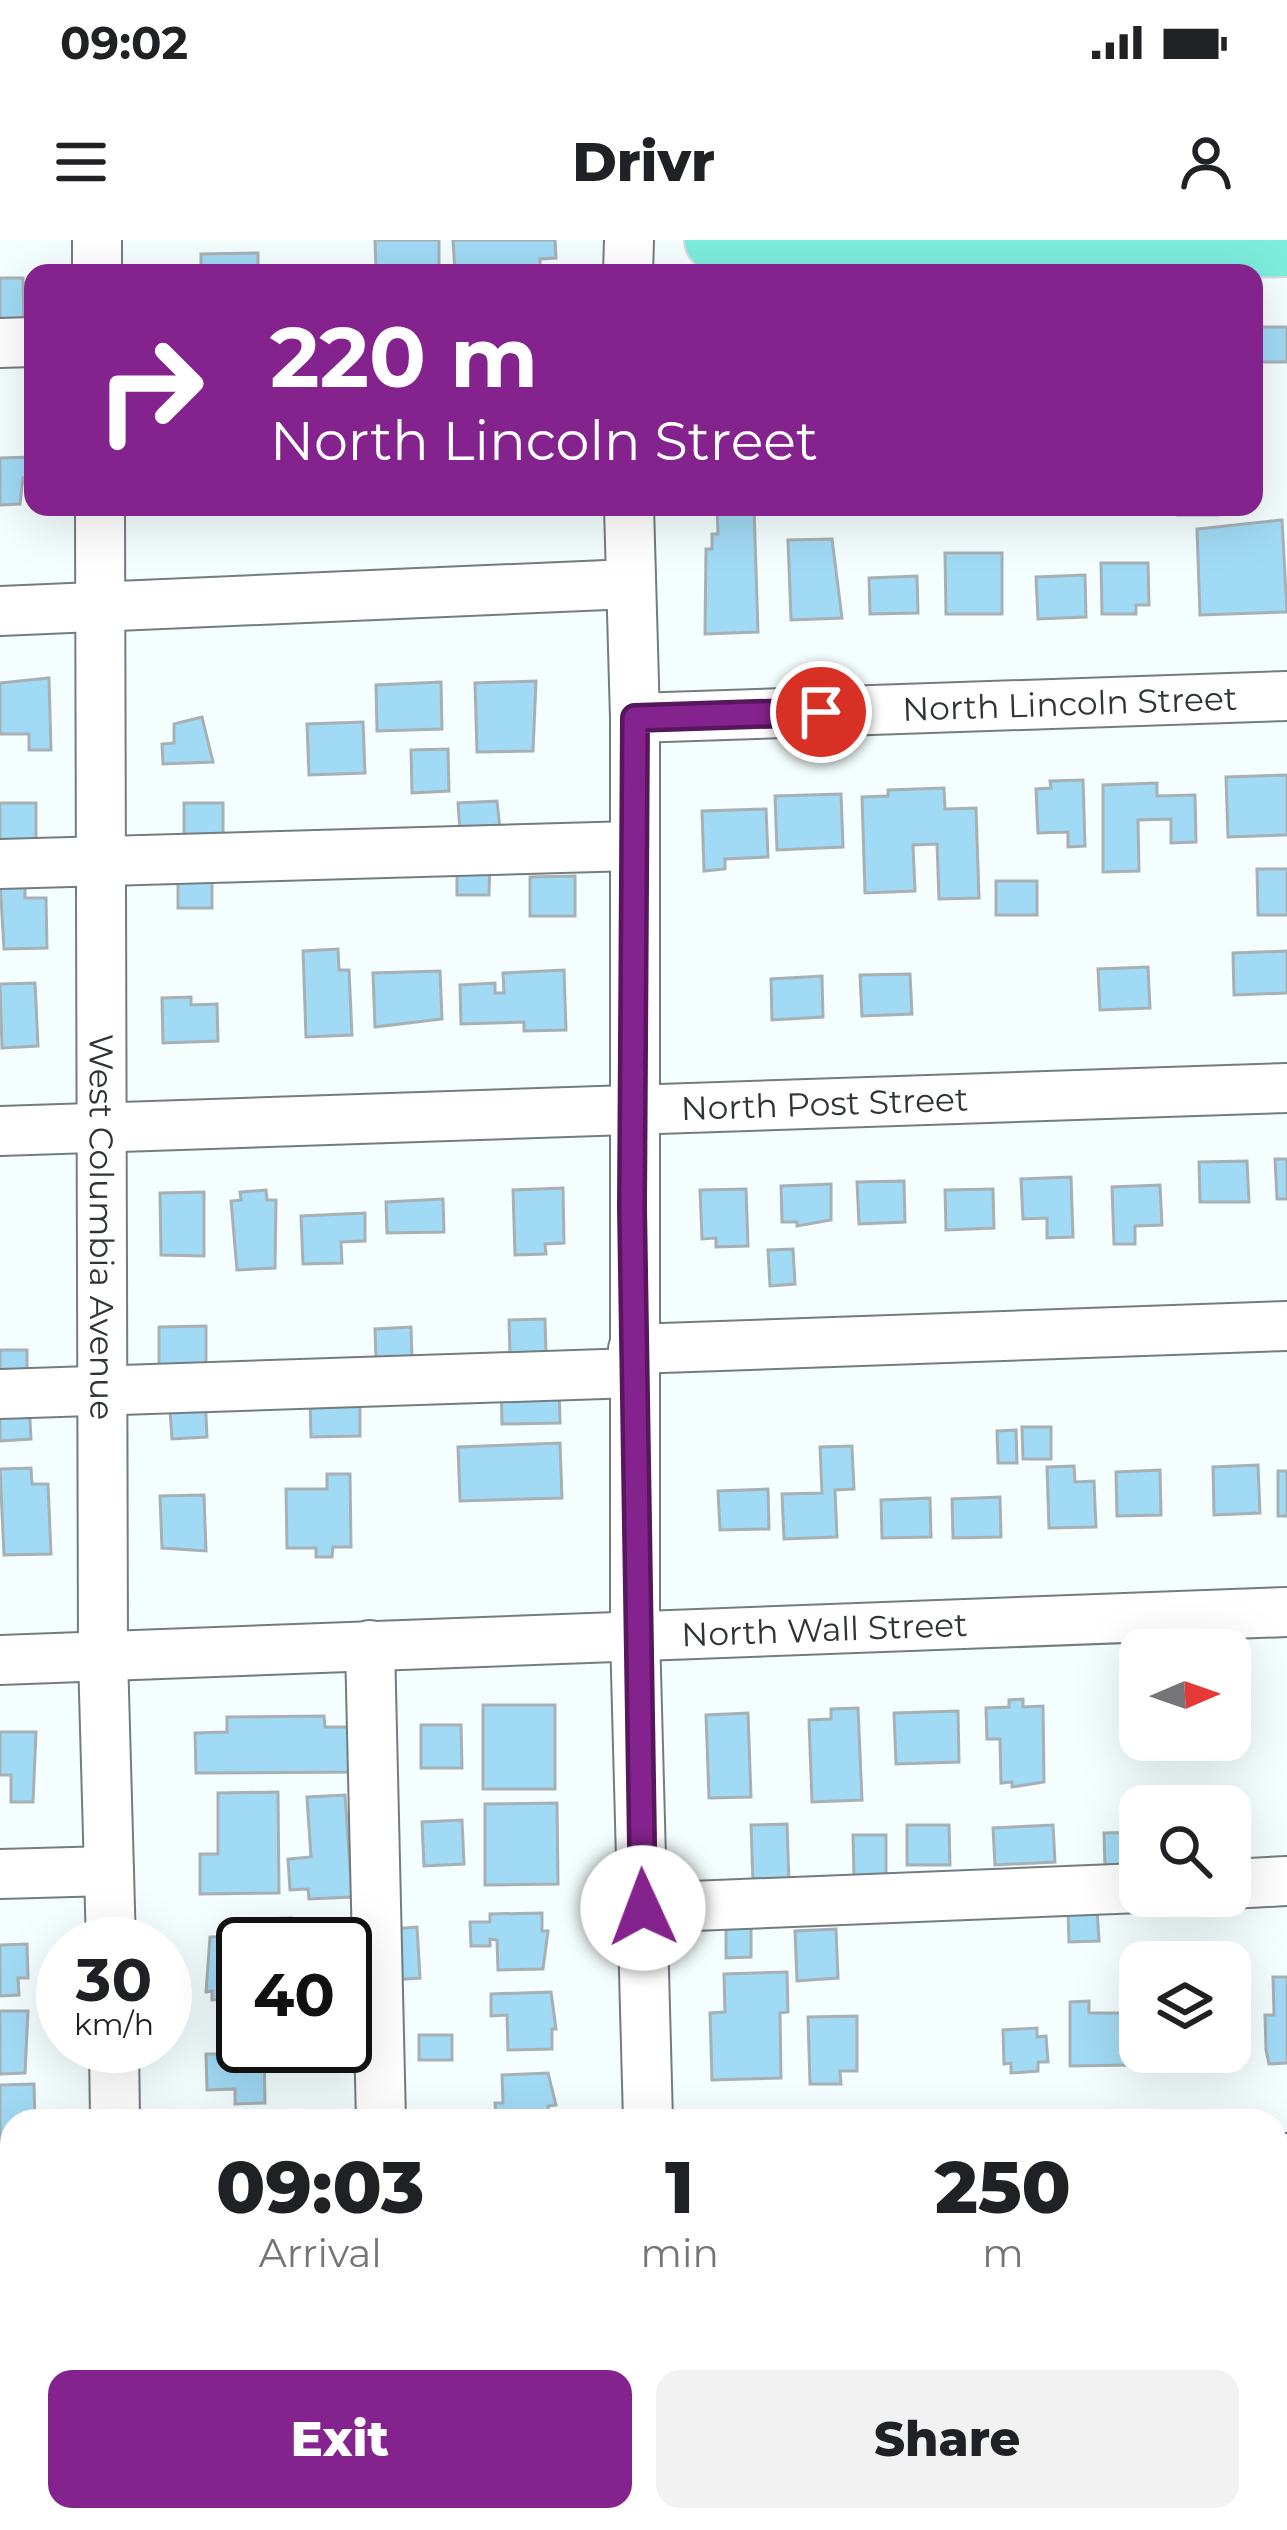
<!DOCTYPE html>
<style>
:root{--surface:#fff;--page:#f2f2f2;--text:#202124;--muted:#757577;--accent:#84238d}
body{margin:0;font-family:Montserrat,sans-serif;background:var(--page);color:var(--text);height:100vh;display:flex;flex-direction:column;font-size:45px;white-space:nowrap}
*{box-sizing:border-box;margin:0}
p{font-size:39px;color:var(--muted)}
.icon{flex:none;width:66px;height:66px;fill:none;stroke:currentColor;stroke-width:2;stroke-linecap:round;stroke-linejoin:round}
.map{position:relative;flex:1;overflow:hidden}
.details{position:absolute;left:0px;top:1869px;width:1287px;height:423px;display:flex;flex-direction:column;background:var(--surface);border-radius:36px 36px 0 0;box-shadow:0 12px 48px #0002}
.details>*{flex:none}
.banner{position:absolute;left:24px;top:24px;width:1239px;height:252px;border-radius:24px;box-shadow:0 12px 48px #0002;background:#84238d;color:#fff;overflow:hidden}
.needle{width:78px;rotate:88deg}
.fabs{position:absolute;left:1119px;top:1389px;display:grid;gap:24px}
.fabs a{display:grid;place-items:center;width:132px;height:132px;border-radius:24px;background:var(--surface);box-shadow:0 12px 48px #0002;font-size:60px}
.speed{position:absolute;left:36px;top:1677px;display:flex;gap:24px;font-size:60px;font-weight:700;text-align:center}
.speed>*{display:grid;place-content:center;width:156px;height:156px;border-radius:50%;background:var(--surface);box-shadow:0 12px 48px #0002;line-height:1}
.speed small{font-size:30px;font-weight:400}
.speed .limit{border:6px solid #111;border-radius:18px;background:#fff;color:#111}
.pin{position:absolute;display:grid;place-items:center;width:102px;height:102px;color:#fff;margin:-51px;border:6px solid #fff;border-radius:50%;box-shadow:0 3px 12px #0007}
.me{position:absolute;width:132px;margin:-66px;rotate:358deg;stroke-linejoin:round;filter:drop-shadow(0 0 9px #0008)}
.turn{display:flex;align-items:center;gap:42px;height:252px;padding:0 48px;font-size:54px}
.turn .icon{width:156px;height:156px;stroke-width:2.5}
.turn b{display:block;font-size:84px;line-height:102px}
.eta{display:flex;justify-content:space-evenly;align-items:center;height:204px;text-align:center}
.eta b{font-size:72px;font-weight:800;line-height:84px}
.action{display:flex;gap:24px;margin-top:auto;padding:24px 48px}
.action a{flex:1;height:138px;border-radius:24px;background:var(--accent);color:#fff;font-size:48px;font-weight:800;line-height:138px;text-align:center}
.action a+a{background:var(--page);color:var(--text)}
.status{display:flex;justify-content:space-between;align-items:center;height:84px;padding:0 60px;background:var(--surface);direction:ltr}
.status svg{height:33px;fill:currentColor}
header{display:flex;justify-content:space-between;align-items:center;height:156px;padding:0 48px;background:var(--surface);font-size:54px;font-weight:800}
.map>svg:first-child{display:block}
</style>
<div class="status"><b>09:02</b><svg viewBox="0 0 49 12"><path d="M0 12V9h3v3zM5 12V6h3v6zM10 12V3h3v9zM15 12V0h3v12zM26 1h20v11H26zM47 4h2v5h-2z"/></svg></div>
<header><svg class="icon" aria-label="menu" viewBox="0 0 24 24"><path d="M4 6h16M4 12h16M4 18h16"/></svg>Drivr<svg class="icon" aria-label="person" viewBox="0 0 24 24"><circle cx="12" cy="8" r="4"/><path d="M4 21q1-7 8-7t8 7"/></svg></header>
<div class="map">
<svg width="1287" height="2290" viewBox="0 0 1287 2290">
<rect width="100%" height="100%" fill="#f5fefe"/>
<g fill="#a1daf5" stroke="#a7b0b4" stroke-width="3">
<polygon points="375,0 439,0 439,29 376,30"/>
<polygon points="453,0 555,0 556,18 540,19 540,30 455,33"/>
<polygon points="258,13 258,33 201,33 201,14"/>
<polygon points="0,38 23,38 24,85 0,85"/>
<rect x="1254" y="87" width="33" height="35"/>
<polygon points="33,217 33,238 23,238 20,264 0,265 0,218"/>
<polygon points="717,267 754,267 758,392 705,394 706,309 712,309 712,294 718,294"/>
<rect x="1178" y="267" width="40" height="8"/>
<polygon points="1282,280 1287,372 1200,375 1197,289"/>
<polygon points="832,299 842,378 791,380 788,300"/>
<polygon points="945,313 1002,313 1002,374 946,374"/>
<polygon points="1101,323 1148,323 1149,365 1136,365 1136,374 1102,374"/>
<polygon points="1085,335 1086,377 1038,379 1036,337"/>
<polygon points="917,336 918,373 870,374 869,338"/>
<polygon points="49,438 51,510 29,510 29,494 0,494 0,443"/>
<polygon points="536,441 533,511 477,512 475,443"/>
<polygon points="441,442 442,489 377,491 376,445"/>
<polygon points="202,477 213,522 163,524 162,504 174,503 174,484"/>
<polygon points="363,482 365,533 309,535 307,484"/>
<polygon points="448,509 449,551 412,553 411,510"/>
<polygon points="1287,535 1287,595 1228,597 1226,537"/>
<polygon points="1083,540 1085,606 1068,607 1068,592 1038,593 1036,549 1051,548 1050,541"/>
<polygon points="1157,543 1157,556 1195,555 1196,602 1171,603 1171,579 1138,580 1139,631 1103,632 1103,545"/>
<polygon points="944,548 945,569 976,568 979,658 939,659 937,604 913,605 915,651 865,653 862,557 888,556 888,550"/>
<polygon points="841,554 843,607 777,610 775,556"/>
<polygon points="497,561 500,589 460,592 458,563"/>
<polygon points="0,563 36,563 36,608 0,609"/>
<rect x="184" y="563" width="39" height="35"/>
<polygon points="766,569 768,617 725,619 725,629 704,631 702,571"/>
<polygon points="457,621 490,622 489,655 457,655"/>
<polygon points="1257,629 1287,629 1287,675 1258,675"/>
<polygon points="212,632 212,668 178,668 178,633"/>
<polygon points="575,636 575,676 530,676 530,637"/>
<rect x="996" y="641" width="41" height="34"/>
<polygon points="0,642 25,642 25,658 46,658 47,708 4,709"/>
<polygon points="338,709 339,730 349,730 352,795 306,797 303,711"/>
<polygon points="1287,711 1287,753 1234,755 1233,713"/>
<polygon points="1148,727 1150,768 1100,770 1098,729"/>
<polygon points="564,730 566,790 524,791 524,782 461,784 460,745 495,743 495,753 504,753 503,733"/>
<polygon points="440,731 442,779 375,787 373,733"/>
<polygon points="910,734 912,774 862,776 860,735"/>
<polygon points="822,736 823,777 772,780 771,739"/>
<polygon points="35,743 38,806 2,808 0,744"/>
<polygon points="191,757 191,765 217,764 218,801 163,803 162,758"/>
<polygon points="1275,919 1287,919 1287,959 1277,959"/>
<polygon points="1247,921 1249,962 1200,962 1199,922"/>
<polygon points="1071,937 1073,997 1047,998 1047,978 1023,979 1021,939"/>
<polygon points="904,941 905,982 859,984 857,942"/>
<polygon points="831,944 831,980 797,986 797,982 782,982 781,946"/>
<polygon points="1160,945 1162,985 1135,986 1135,1004 1114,1004 1112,947"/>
<polygon points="563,948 564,1003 545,1004 546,1014 515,1015 513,950"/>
<polygon points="746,949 748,1006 716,1007 716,998 702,999 700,950"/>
<polygon points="993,949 994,988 946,990 945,950"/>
<polygon points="266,950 267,960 276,960 275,1028 237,1030 231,961 241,960 240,952"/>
<polygon points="204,952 204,1016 161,1015 160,953"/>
<polygon points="443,959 444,992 387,993 386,962"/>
<polygon points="365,973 365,1001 341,1002 342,1023 303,1024 301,976"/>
<polygon points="793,1009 795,1044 770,1046 768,1010"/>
<polygon points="545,1079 546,1112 510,1113 509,1080"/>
<polygon points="206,1086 206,1127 159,1128 159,1087"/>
<polygon points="411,1087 412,1119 376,1121 375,1089"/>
<rect x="0" y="1110" width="27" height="27"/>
<polygon points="559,1141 560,1183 502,1184 501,1142"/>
<polygon points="205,1154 207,1197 172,1199 169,1156"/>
<polygon points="360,1160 360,1196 311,1197 310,1161"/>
<polygon points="29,1161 31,1199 0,1201 0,1163"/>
<polygon points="1022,1187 1051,1187 1051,1219 1023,1219"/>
<polygon points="1016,1190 1017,1223 998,1223 997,1191"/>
<polygon points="560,1203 562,1258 460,1261 458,1207"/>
<polygon points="852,1206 854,1249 835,1250 837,1297 784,1299 782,1254 822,1253 820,1207"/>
<polygon points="1258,1225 1260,1273 1214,1275 1213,1227"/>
<polygon points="1074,1226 1075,1242 1094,1241 1096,1287 1049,1288 1047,1227"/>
<polygon points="31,1228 32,1244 48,1244 51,1314 4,1315 0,1229"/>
<polygon points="1160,1230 1161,1275 1117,1276 1116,1232"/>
<rect x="1278" y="1231" width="9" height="45"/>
<polygon points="327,1234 350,1234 351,1307 333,1307 332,1317 316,1317 316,1308 287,1308 286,1249 327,1249"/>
<polygon points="768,1249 769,1289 720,1290 718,1251"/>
<polygon points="204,1255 206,1311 162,1308 160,1256"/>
<polygon points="1000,1257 1001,1297 953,1298 952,1259"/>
<polygon points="930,1258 931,1297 882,1298 881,1260"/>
<polygon points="1023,1459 1023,1467 1043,1466 1044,1542 1012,1547 1012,1542 1001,1543 1000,1499 987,1499 986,1468 1009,1467 1009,1460"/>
<rect x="483" y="1465" width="72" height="84"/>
<polygon points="858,1468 862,1560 812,1562 809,1480 831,1479 831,1469"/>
<polygon points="958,1471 959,1522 896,1524 894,1473"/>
<polygon points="748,1473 751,1557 709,1558 706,1475"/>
<polygon points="324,1476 325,1487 361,1487 361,1532 196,1533 195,1493 227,1492 227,1477"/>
<polygon points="421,1485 461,1485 462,1528 421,1528"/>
<polygon points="1133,1487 1140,1487 1140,1500 1206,1500 1206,1517 1150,1518 1149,1510 1134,1510"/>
<polygon points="0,1492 36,1492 33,1562 11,1562 11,1535 0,1535"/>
<polygon points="278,1552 279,1653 200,1654 200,1614 218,1614 218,1553"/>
<polygon points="345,1555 352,1657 309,1659 308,1649 290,1650 288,1619 311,1617 307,1557"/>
<polygon points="557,1563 558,1644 485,1645 485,1564"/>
<polygon points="462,1580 464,1624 424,1626 422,1582"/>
<polygon points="787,1584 789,1642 753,1643 751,1585"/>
<polygon points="907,1585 949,1585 950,1625 907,1625"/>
<polygon points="1053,1585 1055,1622 995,1625 993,1588"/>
<polygon points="1140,1592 1140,1628 1105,1629 1104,1593"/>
<polygon points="853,1595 886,1595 886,1638 854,1638"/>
<polygon points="1097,1668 1099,1701 1069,1702 1068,1669"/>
<polygon points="542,1673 542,1691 548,1691 543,1729 498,1730 497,1700 490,1699 490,1706 471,1706 470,1682 490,1682 490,1674"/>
<polygon points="726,1677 751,1677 751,1717 726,1718"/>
<polygon points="291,1678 291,1704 243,1704 243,1772 230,1772 229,1759 212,1760 212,1751 206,1752 210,1697 251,1696 251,1679"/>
<polygon points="417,1687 420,1738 394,1740 391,1689"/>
<polygon points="836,1689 838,1738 797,1741 795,1691"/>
<polygon points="27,1704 28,1738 18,1738 19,1755 0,1756 0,1705"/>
<polygon points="345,1725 367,1725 368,1755 345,1755"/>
<polygon points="787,1732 788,1772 780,1773 781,1838 712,1840 710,1773 725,1772 724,1734"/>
<polygon points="1273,1737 1287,1737 1287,1823 1269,1824 1266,1810 1265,1775 1274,1775"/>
<polygon points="551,1752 556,1789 552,1789 552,1809 508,1810 507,1775 491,1776 491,1754"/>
<polygon points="1089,1761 1089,1773 1134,1773 1135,1825 1070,1826 1070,1762"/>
<polygon points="0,1771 28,1771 25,1833 0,1834"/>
<polygon points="857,1776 857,1831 840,1831 841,1844 810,1844 808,1777"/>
<polygon points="222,1788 243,1788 243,1806 264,1806 265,1863 235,1864 235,1849 207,1850 206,1814 222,1814"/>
<polygon points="1037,1788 1037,1797 1046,1796 1048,1822 1038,1822 1038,1831 1011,1833 1011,1823 1004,1824 1003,1790"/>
<rect x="419" y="1795" width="33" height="25"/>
<polygon points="1167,1812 1211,1812 1211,1824 1167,1823"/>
<polygon points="548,1833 556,1865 548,1866 549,1881 496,1881 495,1863 503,1863 502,1835"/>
<polygon points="34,1844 35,1881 12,1881 12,1912 0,1912 0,1845"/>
<rect x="0" y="1931" width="12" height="64"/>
<polygon points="1275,1992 1276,2000 1287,1999 1287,2050 1279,2051 1275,2062"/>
<polygon points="12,2009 12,2075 0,2076 0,2010"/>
<polygon points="12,2092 12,2154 0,2154 0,2093"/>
<polygon points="0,2270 12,2270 12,2280 32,2280 39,2290 0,2290"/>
<polygon points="306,2280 307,2290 240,2290 240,2283"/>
<polygon points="465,2280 501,2282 502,2290 446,2290 446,2284"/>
<polygon points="562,2280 562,2286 577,2285 577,2290 524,2290 539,2287 539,2281"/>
<rect x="788" y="2280" width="47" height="10"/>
<polygon points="718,2281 754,2281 755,2290 718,2290"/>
</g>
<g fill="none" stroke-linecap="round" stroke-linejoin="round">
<g stroke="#737d7e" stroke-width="52">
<g id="minor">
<polyline points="97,0 97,33"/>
<polyline points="628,33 629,0"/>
<polyline points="0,103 33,102"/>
<path id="s1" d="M100,267L103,1416L111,1704"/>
<polyline points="629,267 635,478 635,1394 648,1881"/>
<polyline points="0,371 630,344"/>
<path id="s2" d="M635,478L1287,456"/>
<polyline points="0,624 633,606"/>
<path id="s3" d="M0,891L1287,848"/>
<polyline points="633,1109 1287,1086"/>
<polyline points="0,1154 633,1133"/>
<polyline points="370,1405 381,1881"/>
<path id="s4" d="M0,1420L1287,1372"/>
<polyline points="0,1634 109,1631"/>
<polyline points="1230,1644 1287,1641"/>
<polyline points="643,1668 1140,1648"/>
<polyline points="114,1806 115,1881"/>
<polyline points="1275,1918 1287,1918"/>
<polyline points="1275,2184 1287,2183"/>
<polyline points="0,2221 12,2221"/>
<polyline points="125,2280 125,2290"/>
<polyline points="391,2280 391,2290"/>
<polyline points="659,2280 660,2290"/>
</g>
</g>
<g stroke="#dadadb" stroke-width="64">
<polyline id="major" points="715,0 833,16 1287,6"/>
</g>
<use href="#minor" stroke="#fff" stroke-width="48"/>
<use href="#major" stroke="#7decdd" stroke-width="60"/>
</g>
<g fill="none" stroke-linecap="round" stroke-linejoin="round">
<g stroke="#56175c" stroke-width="30">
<polyline id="route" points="643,1668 632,967 635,478 821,472"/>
</g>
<use href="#route" stroke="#84238d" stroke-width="21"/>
</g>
<g text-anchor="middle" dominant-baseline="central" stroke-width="9" stroke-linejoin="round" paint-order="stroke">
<g font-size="33" fill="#303435" stroke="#fff">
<text stroke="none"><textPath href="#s2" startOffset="435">North Lincoln Street</textPath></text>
<text stroke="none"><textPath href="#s3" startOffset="825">North Post Street</textPath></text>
<text stroke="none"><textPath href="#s1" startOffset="720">West Columbia Avenue</textPath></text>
<text stroke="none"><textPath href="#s4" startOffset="825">North Wall Street</textPath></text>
</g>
</g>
</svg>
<div class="fabs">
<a><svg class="needle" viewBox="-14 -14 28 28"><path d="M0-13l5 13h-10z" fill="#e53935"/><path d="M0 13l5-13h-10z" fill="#757577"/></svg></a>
<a><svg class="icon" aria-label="search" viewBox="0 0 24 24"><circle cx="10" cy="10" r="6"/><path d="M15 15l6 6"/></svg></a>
<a><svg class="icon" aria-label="layers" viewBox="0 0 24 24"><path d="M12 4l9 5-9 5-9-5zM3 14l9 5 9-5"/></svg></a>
</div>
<div class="speed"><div>30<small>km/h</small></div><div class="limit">40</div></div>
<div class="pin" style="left:821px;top:472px;background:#d93025"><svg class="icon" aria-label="arrive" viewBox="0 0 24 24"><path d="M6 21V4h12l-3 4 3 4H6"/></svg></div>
<svg class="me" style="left:643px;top:1668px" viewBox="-20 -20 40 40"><circle r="19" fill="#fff"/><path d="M0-13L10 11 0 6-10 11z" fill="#84238d"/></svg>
<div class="banner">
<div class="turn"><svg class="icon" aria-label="right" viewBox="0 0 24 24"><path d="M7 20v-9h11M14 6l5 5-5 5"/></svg><div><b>220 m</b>North Lincoln Street</div></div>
</div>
<section class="details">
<div class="eta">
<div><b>09:03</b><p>Arrival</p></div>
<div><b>1</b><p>min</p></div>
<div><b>250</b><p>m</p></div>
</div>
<div class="action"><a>Exit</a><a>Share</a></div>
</section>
</div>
